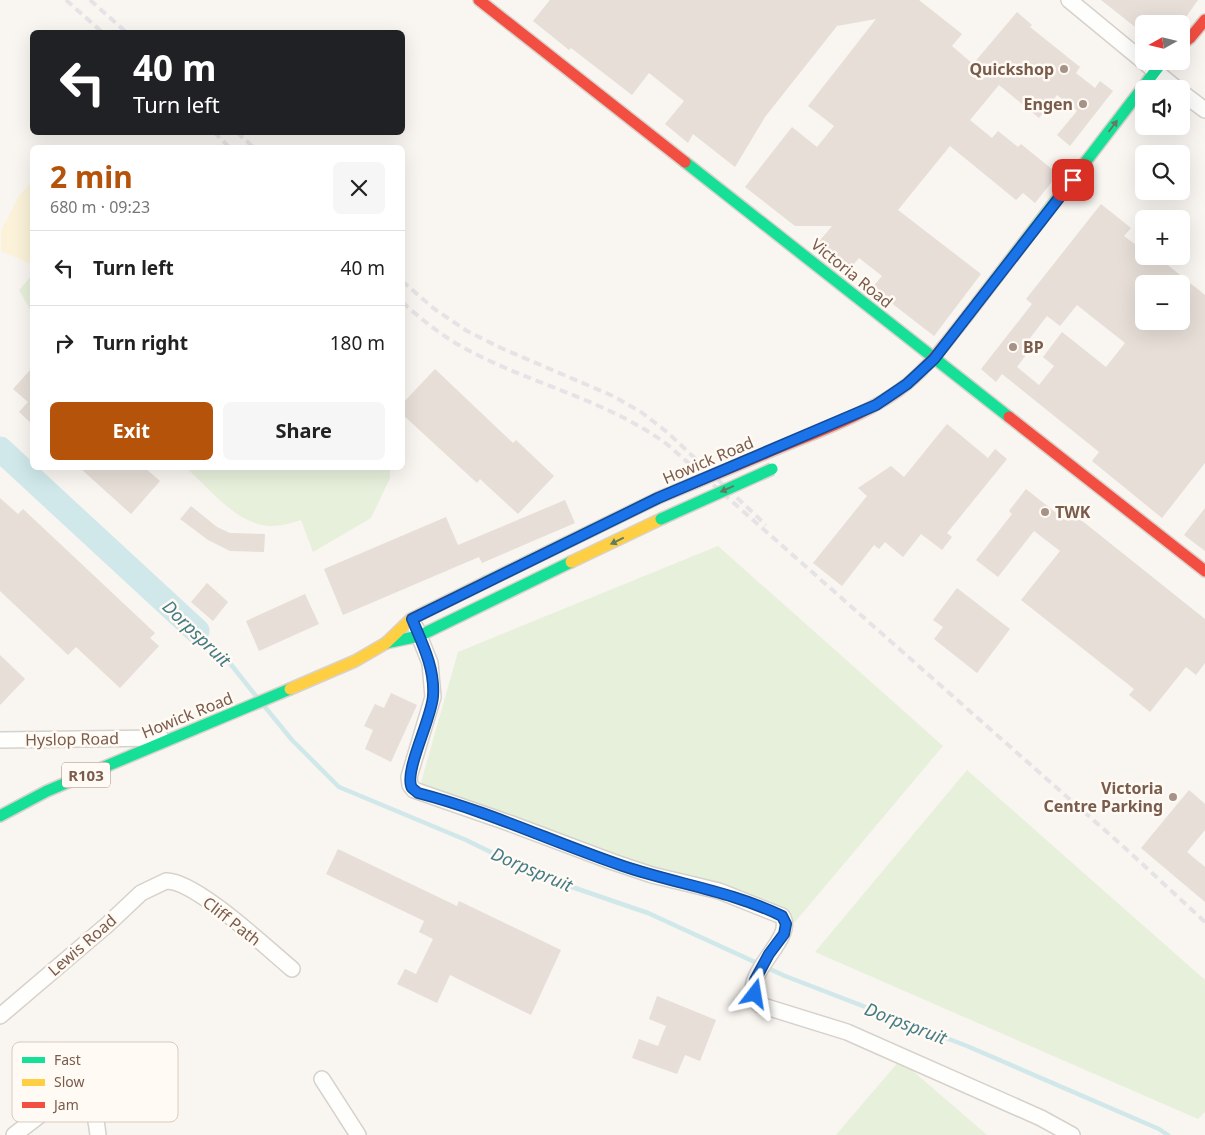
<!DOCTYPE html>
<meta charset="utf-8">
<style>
:root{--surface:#fff;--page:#f6f6f6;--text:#222;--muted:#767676;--line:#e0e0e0;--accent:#b45309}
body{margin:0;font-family:"Noto Sans",sans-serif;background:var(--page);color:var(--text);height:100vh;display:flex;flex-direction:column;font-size:19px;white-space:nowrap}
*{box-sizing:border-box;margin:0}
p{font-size:16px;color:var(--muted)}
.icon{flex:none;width:28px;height:28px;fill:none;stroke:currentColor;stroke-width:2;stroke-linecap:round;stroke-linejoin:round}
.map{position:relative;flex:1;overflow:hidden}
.details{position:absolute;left:30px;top:145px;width:375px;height:325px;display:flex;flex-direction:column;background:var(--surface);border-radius:8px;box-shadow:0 5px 20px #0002}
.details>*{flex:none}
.top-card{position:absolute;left:30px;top:30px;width:375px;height:105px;border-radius:8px;box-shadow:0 5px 20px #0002;background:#202124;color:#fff;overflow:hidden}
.needle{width:32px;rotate:262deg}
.fabs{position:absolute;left:1135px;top:15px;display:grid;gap:10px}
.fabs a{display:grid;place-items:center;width:55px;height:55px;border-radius:8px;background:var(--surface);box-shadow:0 5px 20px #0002;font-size:25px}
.pin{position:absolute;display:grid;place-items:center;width:42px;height:42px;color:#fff;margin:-21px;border-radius:10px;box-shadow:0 2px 8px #0006}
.me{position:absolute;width:55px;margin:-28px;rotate:14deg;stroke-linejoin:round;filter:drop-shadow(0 0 4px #0008)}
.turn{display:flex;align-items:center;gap:18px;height:105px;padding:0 20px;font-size:22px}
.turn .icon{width:65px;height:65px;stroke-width:2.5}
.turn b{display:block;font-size:35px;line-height:42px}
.round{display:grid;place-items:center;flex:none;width:52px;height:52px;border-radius:8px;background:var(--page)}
.summary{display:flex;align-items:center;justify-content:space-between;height:85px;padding:0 20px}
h1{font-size:30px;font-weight:700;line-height:38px;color:var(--accent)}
.action{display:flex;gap:10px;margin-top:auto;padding:10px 20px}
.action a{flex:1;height:58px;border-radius:8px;background:var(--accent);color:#fff;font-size:20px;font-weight:700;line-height:58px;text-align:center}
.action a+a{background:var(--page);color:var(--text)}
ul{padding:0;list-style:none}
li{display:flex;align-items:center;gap:15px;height:75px;padding:0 20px;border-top:1px solid var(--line)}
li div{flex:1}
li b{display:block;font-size:19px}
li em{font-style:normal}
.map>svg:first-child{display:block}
</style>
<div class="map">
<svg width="1205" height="1135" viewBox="0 0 1205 1135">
<rect width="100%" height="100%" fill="#f9f5f0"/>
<g fill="#e7f0db">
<polygon points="32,275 32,313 19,290"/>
<path d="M186,468H390V478L371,518L313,552L301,520C292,523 281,526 271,526C236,525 211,489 186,468Z"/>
<polygon points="718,546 943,746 795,922 420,786 458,652"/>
<polygon points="967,770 1205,980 1205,1112 1198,1119 815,952"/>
<polygon points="900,1060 987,1135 836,1135"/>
</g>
<polygon fill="#fbf2d9" points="32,182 32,260 29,263 1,251 1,231 19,196"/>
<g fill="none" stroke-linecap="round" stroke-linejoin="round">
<g stroke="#d0e8ea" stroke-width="4.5">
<polyline points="197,631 229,662 256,696"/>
<polyline points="265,707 292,740 339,787 466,840 540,876 648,913 785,976 967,1046 1159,1129 1168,1135"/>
</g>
<polyline stroke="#d0e8ea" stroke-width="25" points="0,449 197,631"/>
</g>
<g fill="#e6ded7" fill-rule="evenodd">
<polygon points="550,0 919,0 962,34 952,46 973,64 1017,12 1032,25 1030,27 1080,67 1076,73 1095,88 1100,81 1113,91 1070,146 1057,135 1077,111 1057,95 1039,118 999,85 970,120 992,138 998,131 1018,147 1021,144 1058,174 1051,183 1035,203 1023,193 1016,200 950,146 898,210 981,274 934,336 872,288 882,276 859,258 848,271 816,245 832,226 795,226 745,187 792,127 817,147 834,126 808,106 876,19 837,26 765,117 735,167 693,134 688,143 665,124 684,101 649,73 632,95 571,48 569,50 533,21"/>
<polygon points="1101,0 1198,0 1181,24 1144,24 1144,34"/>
<path d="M1101,204L1131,228L1124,236L1144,251V256H1150L1162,265L1164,262L1205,295V463L1162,518L1092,461L1099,452L1002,374L996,382L981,369L1032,304L1026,299ZM1144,284H1181V321H1144ZM1077,305L1125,343L1106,367L1062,332L1043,357L1054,366L1039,385L1017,367L1035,343L1030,338L1047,316L1060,326Z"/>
<polygon points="32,368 32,424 19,412 28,402 13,389"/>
<polygon points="435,369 513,443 516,440 554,476 518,514 480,479 477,483 402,414 402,404"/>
<polygon points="947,424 988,458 995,449 1007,459 947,533 952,537 942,550 921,534 903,557 885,542 879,549 874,545 842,586 813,563 867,496 858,488 891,466 904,477"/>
<polygon points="80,468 145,468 160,481 131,514"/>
<polygon points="1026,489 1065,520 1071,512 1205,619 1205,663 1196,675 1186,667 1150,712 1129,695 1134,689 1021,600 1060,551 1034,531 998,577 976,560 1012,514 1009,511"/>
<polygon points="0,498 18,514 23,509 155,633 150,638 159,646 120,688 76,647 68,655 0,591"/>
<polygon points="565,500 575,523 482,563 479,557 343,615 324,569 446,517 458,545"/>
<polygon points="191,506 217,527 230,533 265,534 264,552 230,551 208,540 180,519"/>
<polygon points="1205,508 1205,551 1184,535"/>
<polygon points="207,583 228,602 213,621 191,602"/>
<polygon points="957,588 1010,629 977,673 934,639 943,627 933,620"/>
<polygon points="305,594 319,624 259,651 246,621"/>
<polygon points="0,655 25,679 0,705"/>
<polygon points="391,693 417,705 391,762 365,749 373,730 364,726 375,704 384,708"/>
<polygon points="1189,790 1205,804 1205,830 1187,852 1205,867 1205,902 1141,848"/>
<polygon points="338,849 457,906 459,901 561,950 531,1015 450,975 437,1003 397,984 405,969 416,974 433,939 419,932 424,921 326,874"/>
<polygon points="657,996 716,1020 700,1061 685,1055 677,1074 632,1058 639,1039 658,1046 666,1026 649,1019"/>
</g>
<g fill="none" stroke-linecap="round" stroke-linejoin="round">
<g stroke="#d7d1cb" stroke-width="18">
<g id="street">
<polyline points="1069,0 1177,89"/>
<polyline points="1181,92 1205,110"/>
<path d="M416,628L430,663L433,697L409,777L410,785L414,790L509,823L613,862L652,875L719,891L782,916C798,940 732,978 760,1005L847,1032L1041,1118L1072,1135"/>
<polyline points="0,740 161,738"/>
<path d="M0,1016L107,925L141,893L166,881C195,880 268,949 292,969"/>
<polyline points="322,1079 358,1135"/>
<path d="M14,1135L66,1095C91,1087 96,1116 98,1135"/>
</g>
</g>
<g stroke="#d9d2cb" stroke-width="14">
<g id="fast">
<polyline points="685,162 1009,417"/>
<polyline points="968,315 1163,61"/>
<polyline points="486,582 658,498"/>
<polyline points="386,643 419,636 571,562"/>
<polyline points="0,816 47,791 290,689"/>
</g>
</g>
<g stroke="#d9d2cb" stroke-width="14">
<g id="slow">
<polyline points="571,562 661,519"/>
<polyline points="290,689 355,661 386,643 411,619 486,582"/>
</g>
</g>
<g stroke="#d9d2cb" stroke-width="14">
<g id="jam">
<polyline points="479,0 685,162"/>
<polyline points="1181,45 1190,38 1205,20"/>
<polyline points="1009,417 1205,571"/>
<path d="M764,454C810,434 869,415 907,384C931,364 949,339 968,315"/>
</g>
</g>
<use href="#street" stroke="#fefefd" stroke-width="15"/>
<use href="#fast" stroke="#16e098" stroke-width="11"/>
<use href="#slow" stroke="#ffcf43" stroke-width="11"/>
<use href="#jam" stroke="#f24e42" stroke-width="11"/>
<g stroke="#e6e3e7" stroke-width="4" stroke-dasharray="8 5" stroke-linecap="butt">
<polyline points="66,0 102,32"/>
<polyline points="90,0 126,32"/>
<polyline points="214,132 230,148"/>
<polyline points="237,132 254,148"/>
<polyline points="402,281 433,308 467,331 501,348 613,396 641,412 667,432 766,525"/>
<path d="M402,302C420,318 437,332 457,344C524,383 605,398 668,445L1125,848L1205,922"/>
</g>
<g stroke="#dad1cc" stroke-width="14" stroke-linecap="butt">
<polyline id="fast-bridge" points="661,519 772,469"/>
</g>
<g stroke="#dad1cc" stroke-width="14" stroke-linecap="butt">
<polyline id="jam-bridge" points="658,498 764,454"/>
</g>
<use href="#fast-bridge" stroke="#16e098" stroke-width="11"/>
<use href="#jam-bridge" stroke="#f24e42" stroke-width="11"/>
</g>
<defs><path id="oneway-solid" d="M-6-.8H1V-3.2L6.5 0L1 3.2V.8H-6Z" transform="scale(1.25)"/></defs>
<g fill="#617d60">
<use href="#oneway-solid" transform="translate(1113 126) rotate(-53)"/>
<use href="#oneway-solid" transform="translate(727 489) rotate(156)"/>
<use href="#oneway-solid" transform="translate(617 541) rotate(154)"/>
</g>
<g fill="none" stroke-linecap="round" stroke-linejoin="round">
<g stroke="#114b97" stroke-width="12">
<path id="route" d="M755,994V980L769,954L784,934L786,924L782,916C731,891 676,884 623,866C555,843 488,811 418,793L412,788C403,773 432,718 433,696C435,668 422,643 412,619L658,498L876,405L907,384L934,359L1073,180"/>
</g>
<use href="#route" stroke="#1a73e8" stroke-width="9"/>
</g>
<g fill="#a69286" stroke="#fffaf3" stroke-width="2">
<circle cx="1064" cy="69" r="5"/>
<circle cx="1083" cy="104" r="5"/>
<circle cx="1013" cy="347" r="5"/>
<circle cx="1045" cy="512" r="5"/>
<circle cx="1173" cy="797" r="5"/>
</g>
<g text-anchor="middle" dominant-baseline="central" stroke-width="5" stroke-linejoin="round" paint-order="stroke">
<rect fill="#fffaf3" stroke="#a28b7f" stroke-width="1" x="62" y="762.5" width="48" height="25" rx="4"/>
<g font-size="15" font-weight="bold" fill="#7a5c4d">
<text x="86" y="775">R103</text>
</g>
<g font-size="16" font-weight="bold" fill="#7a5c4d" stroke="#fffaf3" text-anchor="end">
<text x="1054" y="69">Quickshop</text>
<text x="1073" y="104">Engen</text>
<text x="1023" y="347" text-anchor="start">BP</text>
<text x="1055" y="512" text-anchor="start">TWK</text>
<text x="1163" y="788">Victoria<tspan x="1163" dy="18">Centre Parking</tspan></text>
</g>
<g font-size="16" fill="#7a5c4d" stroke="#fffaf3">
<text transform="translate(852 273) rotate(39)">Victoria Road</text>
<text transform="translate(708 460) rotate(-23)">Howick Road</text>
<text transform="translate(187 715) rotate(-22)">Howick Road</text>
<text transform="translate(72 739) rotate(-1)">Hyslop Road</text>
<text transform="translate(232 921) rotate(38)">Cliff Path</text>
<text transform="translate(82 945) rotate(-41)">Lewis Road</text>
</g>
<g font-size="18" font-style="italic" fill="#437c86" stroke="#fffaf3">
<text transform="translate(197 633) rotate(44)">Dorpspruit</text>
<text transform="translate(532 869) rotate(23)">Dorpspruit</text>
<text transform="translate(906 1023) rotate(21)">Dorpspruit</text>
</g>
</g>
<rect x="12" y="1042" width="166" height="80" rx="8" fill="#fffaf3" stroke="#d7cbc1" stroke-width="1"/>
<rect x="22" y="1057" width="23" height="6" fill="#16e098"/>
<rect x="22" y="1079" width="23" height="7" fill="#ffcf43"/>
<rect x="22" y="1102" width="23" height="6" fill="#f24e42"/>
<g font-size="14" fill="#7a5c4d">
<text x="54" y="1065">Fast</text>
<text x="54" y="1087">Slow</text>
<text x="54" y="1110">Jam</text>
</g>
</svg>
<div class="fabs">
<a><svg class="needle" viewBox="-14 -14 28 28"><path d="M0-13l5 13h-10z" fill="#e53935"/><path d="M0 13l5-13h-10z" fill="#767676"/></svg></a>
<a><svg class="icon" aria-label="sound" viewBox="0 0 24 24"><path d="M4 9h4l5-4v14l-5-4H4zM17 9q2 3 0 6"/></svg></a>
<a><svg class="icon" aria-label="search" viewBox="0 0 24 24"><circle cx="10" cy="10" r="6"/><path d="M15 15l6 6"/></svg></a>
<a>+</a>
<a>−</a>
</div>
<div class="pin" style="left:1073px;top:180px;background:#d93025"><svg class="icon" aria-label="arrive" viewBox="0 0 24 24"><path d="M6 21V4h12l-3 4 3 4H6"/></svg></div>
<svg class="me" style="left:755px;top:994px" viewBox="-20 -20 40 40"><path d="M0-17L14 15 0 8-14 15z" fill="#1a73e8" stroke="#fff" stroke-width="4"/></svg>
<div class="top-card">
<div class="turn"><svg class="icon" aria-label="left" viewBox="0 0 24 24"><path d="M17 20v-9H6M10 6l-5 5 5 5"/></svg><div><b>40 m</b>Turn left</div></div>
</div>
<section class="details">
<div class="summary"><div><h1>2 min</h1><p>680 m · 09:23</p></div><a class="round"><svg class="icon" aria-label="close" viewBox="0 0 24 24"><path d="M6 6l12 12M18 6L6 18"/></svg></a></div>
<ul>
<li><svg class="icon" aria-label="left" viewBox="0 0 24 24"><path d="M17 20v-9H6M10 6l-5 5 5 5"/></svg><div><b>Turn left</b></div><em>40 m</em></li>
<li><svg class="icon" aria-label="right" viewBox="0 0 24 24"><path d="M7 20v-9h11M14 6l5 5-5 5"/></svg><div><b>Turn right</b></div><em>180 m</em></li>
</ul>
<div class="action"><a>Exit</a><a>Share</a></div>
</section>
</div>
